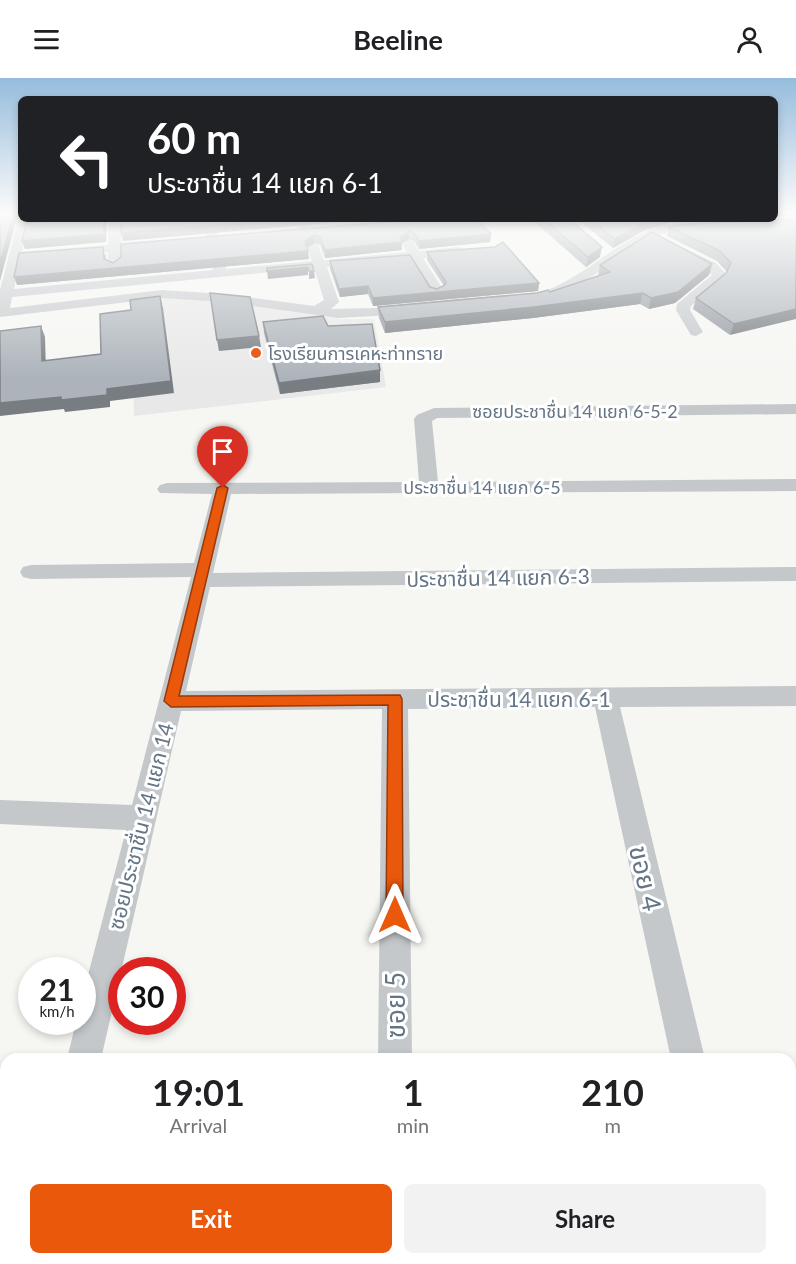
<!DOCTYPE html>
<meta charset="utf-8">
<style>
:root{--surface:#fff;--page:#f2f2f2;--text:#202124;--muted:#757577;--accent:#ea580c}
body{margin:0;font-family:Lato,"Noto Sans Thai",sans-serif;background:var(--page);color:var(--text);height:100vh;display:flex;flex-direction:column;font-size:22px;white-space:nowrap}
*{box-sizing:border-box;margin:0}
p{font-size:20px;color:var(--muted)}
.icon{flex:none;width:33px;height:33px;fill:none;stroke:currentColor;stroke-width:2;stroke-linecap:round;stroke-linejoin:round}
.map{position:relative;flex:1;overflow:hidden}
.side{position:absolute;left:0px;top:975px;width:796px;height:212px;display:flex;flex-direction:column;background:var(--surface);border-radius:18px 18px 0 0;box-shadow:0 3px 9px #0003}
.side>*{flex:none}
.hud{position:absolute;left:18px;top:18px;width:760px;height:126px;border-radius:9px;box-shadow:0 3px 9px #0003;background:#202124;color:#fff;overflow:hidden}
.speed{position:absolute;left:18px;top:879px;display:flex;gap:12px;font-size:30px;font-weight:700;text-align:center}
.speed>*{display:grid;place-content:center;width:78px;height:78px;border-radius:50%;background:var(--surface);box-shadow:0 3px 9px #0003;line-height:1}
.speed small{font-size:15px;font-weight:400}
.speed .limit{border:9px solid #d22;background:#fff;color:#111}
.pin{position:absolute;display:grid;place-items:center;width:51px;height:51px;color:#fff;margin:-62px -26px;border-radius:50% 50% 50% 0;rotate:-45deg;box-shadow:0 0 6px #0007}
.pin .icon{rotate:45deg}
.me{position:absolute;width:66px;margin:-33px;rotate:0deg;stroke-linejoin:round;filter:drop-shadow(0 0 4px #0008)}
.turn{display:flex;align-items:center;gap:21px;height:126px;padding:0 30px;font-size:27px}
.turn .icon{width:78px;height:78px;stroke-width:2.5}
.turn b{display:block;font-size:42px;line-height:51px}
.eta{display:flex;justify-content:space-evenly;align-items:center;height:102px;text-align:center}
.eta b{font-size:36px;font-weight:700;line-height:42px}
.button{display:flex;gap:12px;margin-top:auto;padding:12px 30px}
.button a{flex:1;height:69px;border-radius:9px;background:var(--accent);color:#fff;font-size:24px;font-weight:700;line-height:69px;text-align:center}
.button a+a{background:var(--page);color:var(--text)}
header{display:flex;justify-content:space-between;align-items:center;height:78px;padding:0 30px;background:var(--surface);font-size:27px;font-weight:700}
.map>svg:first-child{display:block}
</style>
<header><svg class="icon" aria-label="menu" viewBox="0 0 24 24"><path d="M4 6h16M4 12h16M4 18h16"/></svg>Beeline<svg class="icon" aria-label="person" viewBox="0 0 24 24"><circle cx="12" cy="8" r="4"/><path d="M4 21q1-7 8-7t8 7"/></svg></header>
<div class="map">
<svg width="796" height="1186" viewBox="0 0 796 1186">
<rect width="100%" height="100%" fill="#f6f7f3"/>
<polygon fill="#e7e8e7" points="160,219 203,221 342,241 374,241 386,309 134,338 131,222"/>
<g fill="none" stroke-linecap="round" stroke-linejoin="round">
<g fill="#c4c8cb" fill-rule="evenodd">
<path d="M19,138H21V141H29L22,174L108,167L109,141H121V166L152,163L158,167L152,171L121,173V187L114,191L107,187L108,174L20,181L14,211L213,192L202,141H214L226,191L312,183L296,141H308L324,182L407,174L387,141H399L419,173L459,169L465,173L459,177L423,180L444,213L437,217L432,216L411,181L327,189L339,224L331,231L416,229L418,232L411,236L338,240L224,224L162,220L0,239V212ZM314,190L324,222L314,228L224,216L162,212L10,230L12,219Z"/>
<path d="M701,144L705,145V151C692,154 677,151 663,156C618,170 590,211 541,223L534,219L536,216C581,203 611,166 655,150C669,145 686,145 701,144Z"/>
<polygon points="682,169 716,185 726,196 722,203 691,228 690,232 703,254 696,258 691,257 676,232 677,226 712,197 706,191 678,176 676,173"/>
<polygon points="796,326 796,336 437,340 432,343 438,404 796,401 796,413 231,416 213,495 796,489 796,503 210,509 186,613 796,608 796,628 620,629 705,981 671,981 595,629 408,631 412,981 378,981 382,631 181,633 101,981 67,981 76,944 82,944 82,920 126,752 0,746 0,722 132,727 191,499 31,501 23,499 20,494 23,489 31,487 194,485 212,416 160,415 157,411 160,407 167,405 419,404 414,341 417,337 434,330"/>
<rect x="0" y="1023" width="6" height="36"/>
<polygon points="15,1180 55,1180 54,1186 14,1186"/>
<rect x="375" y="1180" width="40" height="6"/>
<polygon points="714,1180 754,1180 755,1186 715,1186"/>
</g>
</g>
<g fill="#949aa0">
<polygon points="776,134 796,134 796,138 776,139"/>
<polygon points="424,141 491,156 490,164 419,171 414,163 409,161 402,165 402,172 325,180 320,167 315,165 307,169 309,181 17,207 106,176 106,182 113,185"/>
<polygon points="531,141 569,141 600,179 586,189"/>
<polygon points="577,141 745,141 670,145 645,152 613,170"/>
<polygon points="796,141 730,257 693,231 696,220 727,194 717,183 667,158 669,149"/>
<polygon points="427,174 539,205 538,213 373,228 368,216 340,219 330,191 330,183 437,211 444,208 427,182"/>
<polygon points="712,186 709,197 675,225 649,231 640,226 533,240 385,255 379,240 378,229 550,214 598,198 600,187"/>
<polygon points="263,244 328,248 380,292 380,304 280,316 264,255"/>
</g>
<g fill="#787d82">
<polygon points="14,134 17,134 18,136 0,203 0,185"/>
<polygon points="104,141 107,141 106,164 25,171 22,163"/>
<polygon points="284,141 371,141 123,163 121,155"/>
<polygon points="653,141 671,141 670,145 645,152 613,170 615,161 647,143"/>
<polygon points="409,153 409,161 402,165 402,172 325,180 325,172"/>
<polygon points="491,156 490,164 419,171 419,163"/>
<polygon points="314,157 315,165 306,170 305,163"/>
<polygon points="602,169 600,179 586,189 588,179"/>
<polygon points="308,173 309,181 17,207 14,199"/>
<polygon points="712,186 709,197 675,225 649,231 651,220"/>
<polygon points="308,189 308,197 268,201 267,193"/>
<polygon points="309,193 314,193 315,200 309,201"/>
<polygon points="539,205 538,213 373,228 373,220"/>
<polygon points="368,208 368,216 340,219 339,211"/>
<polygon points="643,215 640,226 533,240 385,255 385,244"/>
<polygon points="160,218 163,230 174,315 110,323 110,329 65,334 64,331 0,338 0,325 107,311"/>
<polygon points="796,231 796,241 730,257 734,246"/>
<polygon points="41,248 45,259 46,294 42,283"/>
<polygon points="259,258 261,269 219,273 217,262"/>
<polygon points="380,292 380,304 280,316 279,305"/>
</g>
<g fill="#acb3ba" stroke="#787d82" stroke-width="1.5">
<polygon points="0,134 14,134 0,185"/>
<polygon points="75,141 104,141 104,156 22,163 26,145"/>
<polygon points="121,141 284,141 121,155"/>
<polygon points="424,141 476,141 491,156 419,163 414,155 409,153 400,159 402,164 325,172 320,159 314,157 305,163 308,173 14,199 19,175 103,169 104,181 113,185 121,179 121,166"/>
<polygon points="543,141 569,141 602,169 588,179"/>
<polygon points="590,141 653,141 647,143 615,161"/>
<polygon points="796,141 796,231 734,246 696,220 726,195 731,185 720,173 669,149 687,146"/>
<polygon points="652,154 712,186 678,214 651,220 643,215 534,229 385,244 378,229 537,215 548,212 550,214 610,194 600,187"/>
<polygon points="503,164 539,205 373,220 368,208 339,211 330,183 410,177 430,209 437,211 445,207 446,204 427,174 495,169"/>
<polygon points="312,186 314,193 309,193 308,189 267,193 267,190"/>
<polygon points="210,215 250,219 259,258 217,262"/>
<polygon points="160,218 171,303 107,311 107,317 61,322 61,319 0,325 0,253 41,248 42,283 101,276 100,236 131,232 130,222"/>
<polygon points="323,238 328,248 372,246 380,292 279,305 263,244"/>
</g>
<linearGradient id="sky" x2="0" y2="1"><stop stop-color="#96bcdd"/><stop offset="0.45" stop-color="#fbfbfa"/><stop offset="1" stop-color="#fbfbfa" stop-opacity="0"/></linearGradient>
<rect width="796" height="300" fill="url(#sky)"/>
<polygon fill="#ea580c" stroke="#983908" stroke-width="1.5" points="223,407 228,410 179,618 400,617 402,621 403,837 401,843 395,845 389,843 386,837 388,627 171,629 164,623 217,410"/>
<circle fill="#eb5c1f" stroke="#fff" stroke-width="2" cx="256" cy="275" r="6"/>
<g text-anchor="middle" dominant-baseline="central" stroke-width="6" stroke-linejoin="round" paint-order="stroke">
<g font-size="18" fill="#647586" stroke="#fff" text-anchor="start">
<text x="268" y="275">โรงเรียนการเคหะท่าทราย</text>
</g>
<g font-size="18" fill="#647586" stroke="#fff">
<text x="575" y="333">ซอยประชาชื่น 14 แยก 6-5-2</text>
<text x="482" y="409">ประชาชื่น 14 แยก 6-5</text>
</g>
<g font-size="21" fill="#647586" stroke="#fff">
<text transform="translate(498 499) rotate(-1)">ประชาชื่น 14 แยก 6-3</text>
<text x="519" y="620">ประชาชื่น 14 แยก 6-1</text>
<text transform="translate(140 748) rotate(-76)">ซอยประชาชื่น 14 แยก 14</text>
</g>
<g font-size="26" fill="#647586" stroke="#fff">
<text transform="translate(646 800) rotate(77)">ขอย 4</text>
<text transform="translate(395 927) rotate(-90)">ฃอย 5</text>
</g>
</g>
</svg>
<div class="speed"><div>21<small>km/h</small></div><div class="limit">30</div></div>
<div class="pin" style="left:223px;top:410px;background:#d93025"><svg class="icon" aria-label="arrive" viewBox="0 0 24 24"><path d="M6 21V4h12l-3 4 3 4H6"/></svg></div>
<svg class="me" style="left:395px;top:837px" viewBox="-20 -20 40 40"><path d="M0-17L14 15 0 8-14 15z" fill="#ea580c" stroke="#fff" stroke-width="4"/></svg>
<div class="hud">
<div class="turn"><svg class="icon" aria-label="left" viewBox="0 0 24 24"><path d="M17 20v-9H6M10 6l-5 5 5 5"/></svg><div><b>60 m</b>ประชาชื่น 14 แยก 6-1</div></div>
</div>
<section class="side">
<div class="eta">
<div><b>19:01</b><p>Arrival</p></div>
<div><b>1</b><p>min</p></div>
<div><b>210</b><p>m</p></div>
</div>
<div class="button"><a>Exit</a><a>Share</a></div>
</section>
</div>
